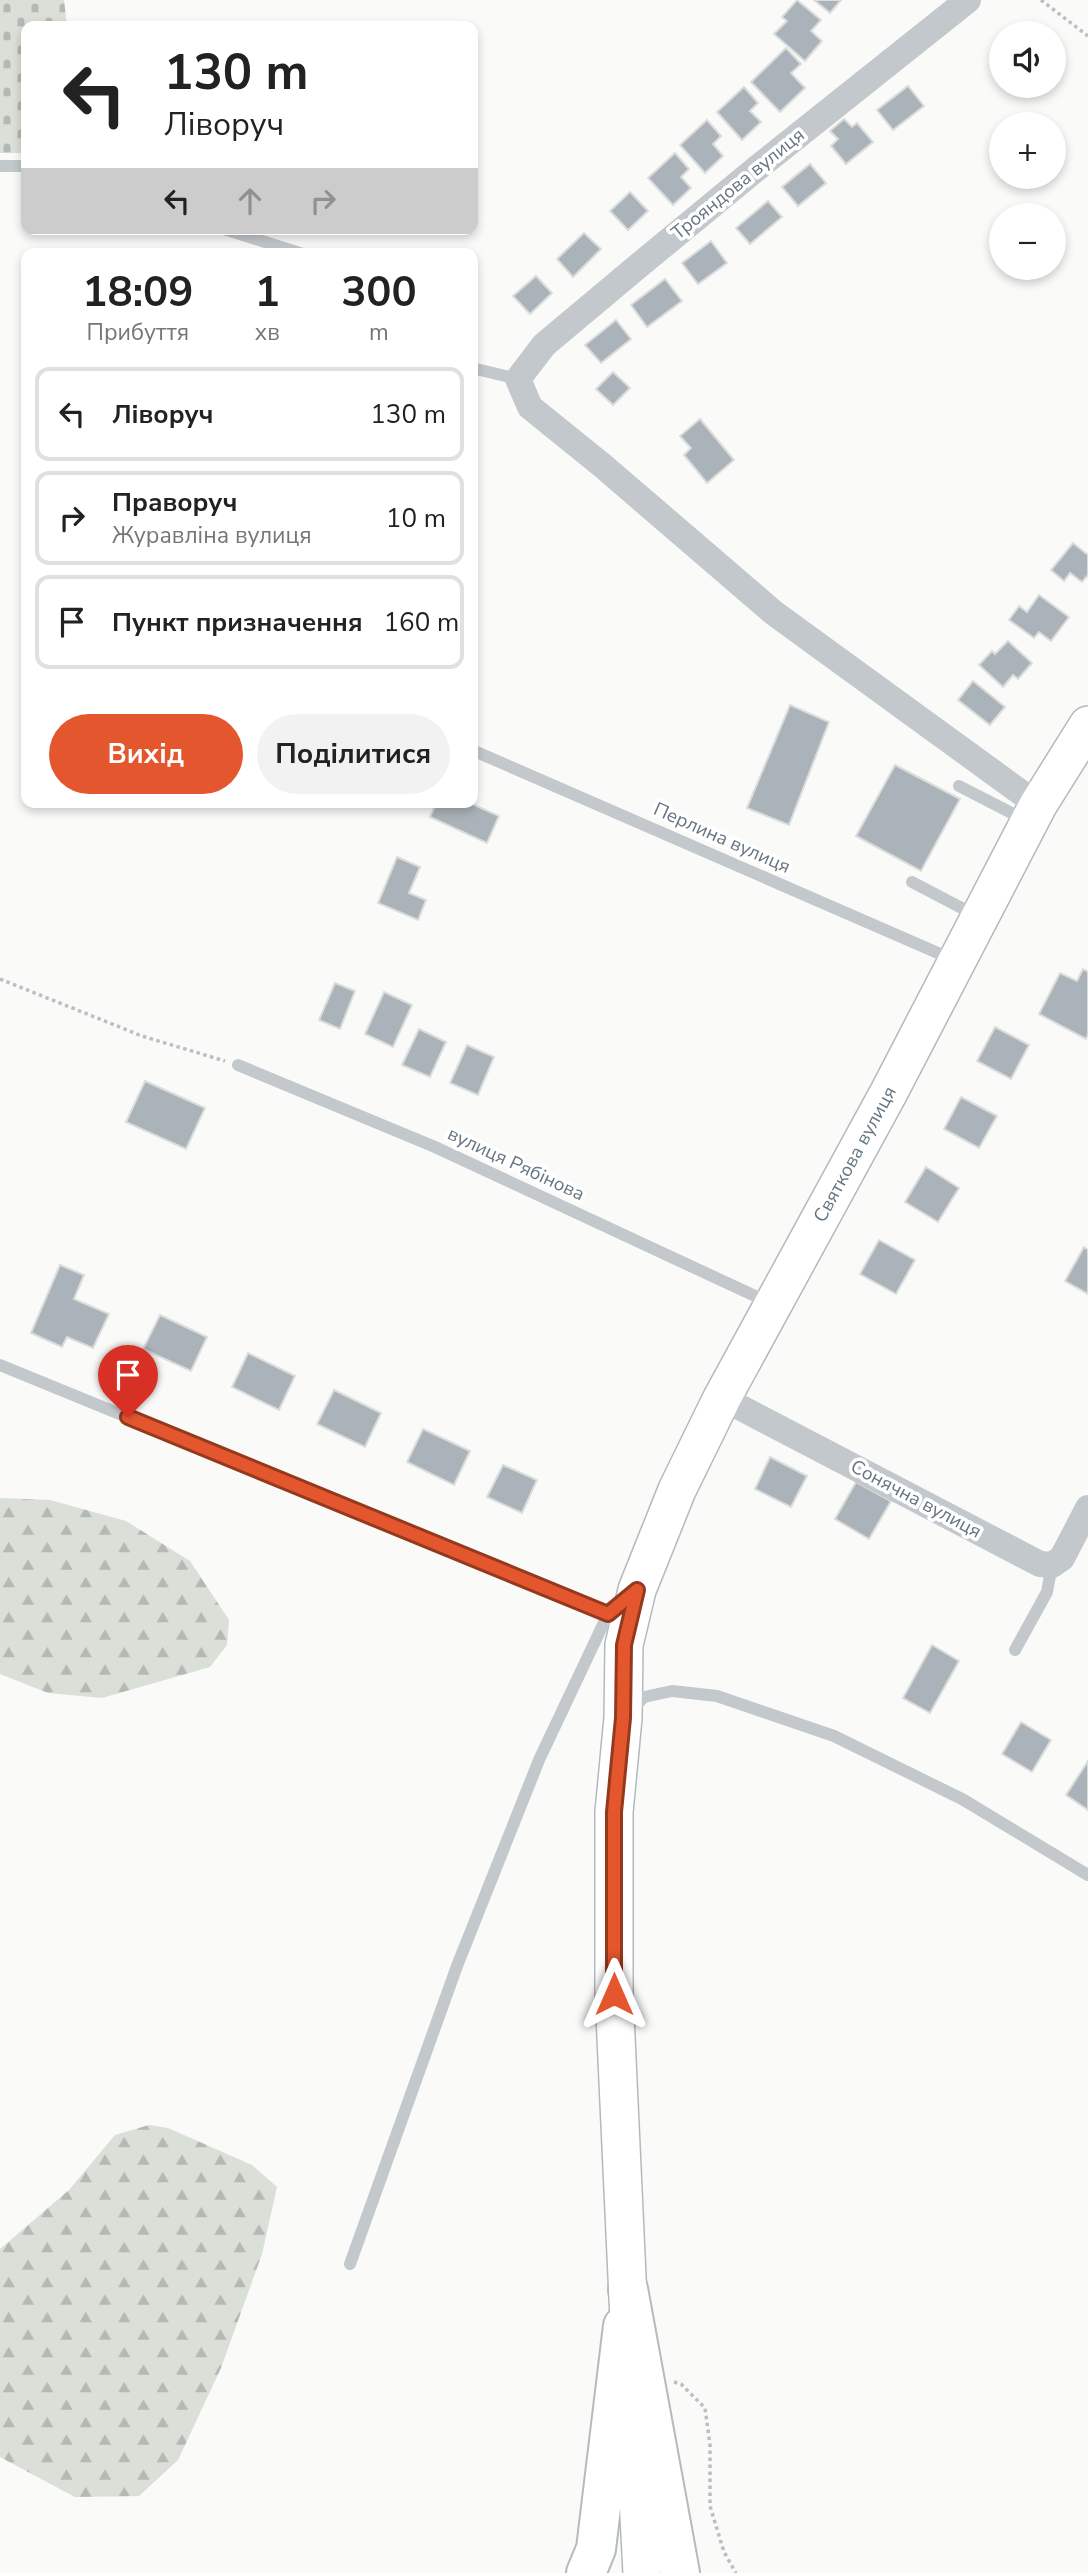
<!DOCTYPE html>
<html lang="uk">
<meta charset="utf-8">
<style>
:root{--surface:#fff;--page:#f2f2f2;--text:#222;--muted:#767676;--line:#e0e0e0;--accent:#e4572e}
body{margin:0;font-family:"Nunito Sans",sans-serif;background:var(--page);color:var(--text);height:100vh;display:flex;flex-direction:column;font-size:26px;white-space:nowrap}
*{box-sizing:border-box;margin:0}
p{font-size:23px;color:var(--muted)}
.icon{flex:none;width:38px;height:38px;fill:none;stroke:currentColor;stroke-width:2;stroke-linecap:round;stroke-linejoin:round}
.map{position:relative;flex:1;overflow:hidden}
.panel{position:absolute;left:21px;top:248px;width:457px;height:560px;display:flex;flex-direction:column;background:var(--surface);border-radius:14px;box-shadow:0 4px 10px #0003}
.panel>*{flex:none}
.hud{position:absolute;left:21px;top:21px;width:457px;height:214px;border-radius:14px;box-shadow:0 4px 10px #0003;background:#fff;color:var(--text);overflow:hidden}
.tools{position:absolute;left:989px;top:21px;display:grid;gap:14px}
.tools a{display:grid;place-items:center;width:77px;height:77px;border-radius:50%;background:var(--surface);box-shadow:0 4px 10px #0003;font-size:35px}
.pin{position:absolute;display:grid;place-items:center;width:60px;height:60px;color:#fff;margin:-72px -30px;border-radius:50% 50% 50% 0;rotate:-45deg;box-shadow:0 0 7px #0007}
.pin .icon{rotate:45deg}
.me{position:absolute;width:77px;margin:-38px;rotate:0deg;stroke-linejoin:round;filter:drop-shadow(0 0 5px #0008)}
.turn{display:flex;align-items:center;gap:24px;height:147px;padding:0 28px;font-size:32px}
.turn .icon{width:91px;height:91px;stroke-width:2.5}
.turn b{display:block;font-size:49px;line-height:60px}
.lanes{display:flex;align-items:center;height:66px;padding:0 28px;background:#0003;justify-content:center;gap:35px;direction:ltr}
.lanes .off{opacity:.35}
.eta{display:flex;justify-content:space-evenly;align-items:center;height:119px;text-align:center}
.eta b{font-size:42px;font-weight:700;line-height:49px}
.action{display:flex;gap:14px;margin-top:auto;padding:14px 28px}
.action a{flex:1;height:80px;border-radius:42px;background:var(--accent);color:#fff;font-size:28px;font-weight:700;line-height:80px;text-align:center}
.action a+a{background:var(--page);color:var(--text)}
ul{padding:0;list-style:none}
li{display:flex;align-items:center;gap:21px;height:94px;margin:0 14px 10px;padding:0 14px;border:4px solid var(--line);border-radius:14px}
li div{flex:1}
li b{display:block;font-size:26px}
li em{font-style:normal}
.map>svg:first-child{display:block}
</style>
<div class="map">
<svg width="1088" height="2573" viewBox="0 0 1088 2573">
<defs>
<pattern id="forest-firs" width="22" height="20" patternUnits="userSpaceOnUse" patternTransform="scale(1.75)"><rect width="22" height="20" fill="#dadfd7"/><path d="M5 1l3.5 6h-7zM16 11l3.5 6h-7z" fill="#b4b9b4"/></pattern>
<pattern id="cemetery-stones" width="16" height="16" patternUnits="userSpaceOnUse" patternTransform="scale(1.75)"><rect width="16" height="16" fill="#dadfd7"/><path d="M2 7V4a2 2 0 0 1 4 0v3zM10 15v-3a2 2 0 0 1 4 0v3z" fill="#b4b9b4"/></pattern>
</defs>
<rect width="100%" height="100%" fill="#fafaf8"/>
<g fill="url(#forest-firs)">
<polygon points="0,1498 50,1500 126,1521 190,1561 229,1620 227,1645 210,1667 102,1698 48,1693 0,1674"/>
<polygon points="149,2125 168,2128 252,2165 277,2187 262,2254 221,2368 178,2460 139,2496 75,2497 0,2457 0,2249 69,2190 115,2135"/>
</g>
<polygon fill="url(#cemetery-stones)" points="0,0 64,0 67,26 26,26 26,153 0,153"/>
<g fill="#aab3b9" stroke="#dcdcda" stroke-width="2">
<polygon points="797,0 821,20 811,31 822,41 805,61 774,34 787,21 782,17"/>
<polygon points="814,0 841,0 830,13"/>
<polygon points="786,48 801,64 791,73 805,88 780,112 751,82"/>
<polygon points="908,86 924,106 893,130 877,110"/>
<polygon points="744,87 758,103 750,111 761,122 742,140 717,112"/>
<polygon points="844,119 852,127 857,123 873,142 846,164 831,146 838,139 830,131"/>
<polygon points="707,120 721,136 713,144 723,156 705,173 680,145"/>
<polygon points="675,153 689,169 681,177 691,188 673,205 648,178"/>
<polygon points="810,164 826,183 798,206 782,187"/>
<polygon points="630,192 648,211 628,230 610,211"/>
<polygon points="768,201 782,217 750,244 736,228"/>
<polygon points="584,233 601,249 573,277 557,259"/>
<polygon points="711,241 727,263 698,284 682,263"/>
<polygon points="536,276 552,293 530,314 513,296"/>
<polygon points="665,279 682,301 647,327 631,305"/>
<polygon points="616,320 631,339 601,363 585,345"/>
<polygon points="613,372 630,388 613,405 596,389"/>
<polygon points="700,419 734,460 707,483 684,455 691,448 680,436"/>
<polygon points="1073,543 1088,555 1088,575 1082,582 1070,573 1064,581 1051,570"/>
<polygon points="1039,595 1069,617 1051,641 1039,632 1034,638 1009,620 1019,606 1027,612"/>
<polygon points="1008,641 1032,663 1018,679 1013,675 1003,687 979,665 992,651 995,654"/>
<polygon points="973,681 1005,707 990,725 958,700"/>
<polygon points="790,705 829,722 789,825 747,808"/>
<polygon points="895,765 960,799 921,871 856,836"/>
<polygon points="436,803 470,803 499,816 487,843 430,817"/>
<polygon points="397,857 420,867 409,893 426,900 418,920 378,903"/>
<polygon points="1083,969 1088,972 1088,1034 1086,1039 1039,1014 1060,973 1077,981"/>
<polygon points="335,983 355,991 340,1029 319,1020"/>
<polygon points="384,992 412,1005 393,1047 365,1034"/>
<polygon points="995,1027 1029,1045 1011,1079 977,1061"/>
<polygon points="419,1029 446,1042 430,1077 402,1065"/>
<polygon points="467,1045 494,1057 478,1095 450,1083"/>
<polygon points="145,1081 205,1108 186,1149 126,1122"/>
<polygon points="961,1097 997,1116 979,1148 944,1129"/>
<polygon points="926,1167 959,1188 938,1222 905,1202"/>
<polygon points="879,1240 915,1260 896,1294 860,1274"/>
<polygon points="1084,1247 1088,1250 1088,1294 1065,1281"/>
<polygon points="60,1265 84,1275 74,1299 109,1314 93,1348 67,1337 62,1347 31,1333"/>
<polygon points="160,1315 207,1337 191,1371 143,1349"/>
<polygon points="248,1353 295,1376 279,1410 232,1387"/>
<polygon points="334,1390 381,1413 365,1447 317,1424"/>
<polygon points="423,1429 470,1451 454,1485 407,1462"/>
<polygon points="770,1457 807,1476 791,1507 755,1489"/>
<polygon points="503,1465 537,1480 522,1513 487,1497"/>
<polygon points="856,1482 891,1501 869,1539 835,1519"/>
<polygon points="932,1645 959,1661 930,1713 903,1698"/>
<polygon points="1021,1722 1051,1740 1032,1772 1002,1754"/>
<polygon points="1088,1761 1088,1810 1066,1795"/>
</g>
<g fill="none" stroke-linecap="round" stroke-linejoin="round">
<g stroke="#b3babf" stroke-width="40">
<g id="secondary">
<path id="s1" d="M629,2320L614,1994V1812L623,1718L624,1645L637,1590L677,1490L722,1398L889,1092L1038,805L1088,725"/>
<polyline points="632,2382 642,2573"/>
</g>
</g>
<g stroke="#b5babe" stroke-width="42">
<g id="primary">
<polyline points="628,2289 680,2573"/>
<polyline points="586,2573 596,2549 623,2326"/>
</g>
</g>
<g stroke="#bbbfc2" stroke-width="3.5" stroke-dasharray="3.5 3.5" stroke-linecap="butt">
<polyline points="1041,0 1088,36"/>
<polyline points="0,979 142,1036 225,1061"/>
<polyline points="674,2382 681,2384 705,2408 710,2445 710,2506 724,2552 736,2573"/>
</g>
<g stroke="#c3c8cc" stroke-width="12">
<polyline points="0,166 26,166"/>
<polyline points="224,229 303,254"/>
<polyline points="472,368 518,379"/>
<polyline points="472,750 954,960"/>
<polyline points="959,786 1027,821"/>
<polyline points="912,882 977,916"/>
<polyline points="238,1065 435,1147 770,1303"/>
<polyline points="0,1365 608,1614"/>
<polyline points="1015,1650 1047,1592 1052,1565"/>
<polyline points="630,1712 644,1697 672,1691 717,1696 834,1736 962,1799 1088,1875"/>
<polyline points="350,2264 457,1966 539,1760 608,1614 626,1599"/>
</g>
<g stroke="#c3c8cc" stroke-width="26">
<polyline points="968,0 756,169 637,267 544,345 518,379 530,407 603,466 774,613 1038,805"/>
<polyline points="722,1398 1040,1564 1052,1565 1062,1558 1088,1508"/>
</g>
<use href="#secondary" stroke="#fff" stroke-width="37"/>
<use href="#primary" stroke="#fff" stroke-width="38"/>
</g>
<g fill="none" stroke-linecap="round" stroke-linejoin="round">
<g stroke="#94391e" stroke-width="18">
<polyline id="route" points="128,1417 608,1614 637,1590 624,1645 623,1718 614,1812 614,1994"/>
</g>
<use href="#route" stroke="#e4572e" stroke-width="12"/>
</g>
<g text-anchor="middle" dominant-baseline="central" stroke-width="7" stroke-linejoin="round" paint-order="stroke">
<g font-size="19" fill="#657683" stroke="#fff">
<text transform="translate(738 184) rotate(-39)">Трояндова вулиця</text>
<text transform="translate(722 838) rotate(24)">Перлина вулиця</text>
<text stroke="none"><textPath href="#s1" startOffset="1220">Святкова вулиця</textPath></text>
<text transform="translate(516 1164) rotate(25)">вулиця Рябінова</text>
<text transform="translate(916 1499) rotate(28)">Сонячна вулиця</text>
</g>
</g>
</svg>
<div class="tools">
<a><svg class="icon" aria-label="sound" viewBox="0 0 24 24"><path d="M4 9h4l5-4v14l-5-4H4zM17 9q2 3 0 6"/></svg></a>
<a>+</a>
<a>−</a>
</div>
<div class="pin" style="left:128px;top:1417px;background:#d93025"><svg class="icon" aria-label="arrive" viewBox="0 0 24 24"><path d="M6 21V4h12l-3 4 3 4H6"/></svg></div>
<svg class="me" style="left:614px;top:1994px" viewBox="-20 -20 40 40"><path d="M0-17L14 15 0 8-14 15z" fill="#e4572e" stroke="#fff" stroke-width="4"/></svg>
<div class="hud">
<div class="turn"><svg class="icon" aria-label="left" viewBox="0 0 24 24"><path d="M17 20v-9H6M10 6l-5 5 5 5"/></svg><div><b>130 m</b>Ліворуч</div></div>
<div class="lanes"><svg class="icon" aria-label="left" viewBox="0 0 24 24"><path d="M17 20v-9H6M10 6l-5 5 5 5"/></svg><svg class="icon off" aria-label="ahead" viewBox="0 0 24 24"><path d="M12 20V5M6 11l6-6 6 6"/></svg><svg class="icon off" aria-label="right" viewBox="0 0 24 24"><path d="M7 20v-9h11M14 6l5 5-5 5"/></svg></div>
</div>
<section class="panel">
<div class="eta">
<div><b>18:09</b><p>Прибуття</p></div>
<div><b>1</b><p>хв</p></div>
<div><b>300</b><p>m</p></div>
</div>
<ul>
<li><svg class="icon" aria-label="left" viewBox="0 0 24 24"><path d="M17 20v-9H6M10 6l-5 5 5 5"/></svg><div><b>Ліворуч</b></div><em>130 m</em></li>
<li><svg class="icon" aria-label="right" viewBox="0 0 24 24"><path d="M7 20v-9h11M14 6l5 5-5 5"/></svg><div><b>Праворуч</b><p>Журавліна вулиця</p></div><em>10 m</em></li>
<li><svg class="icon" aria-label="arrive" viewBox="0 0 24 24"><path d="M6 21V4h12l-3 4 3 4H6"/></svg><div><b>Пункт призначення</b></div><em>160 m</em></li>
</ul>
<div class="action"><a>Вихід</a><a>Поділитися</a></div>
</section>
</div>
